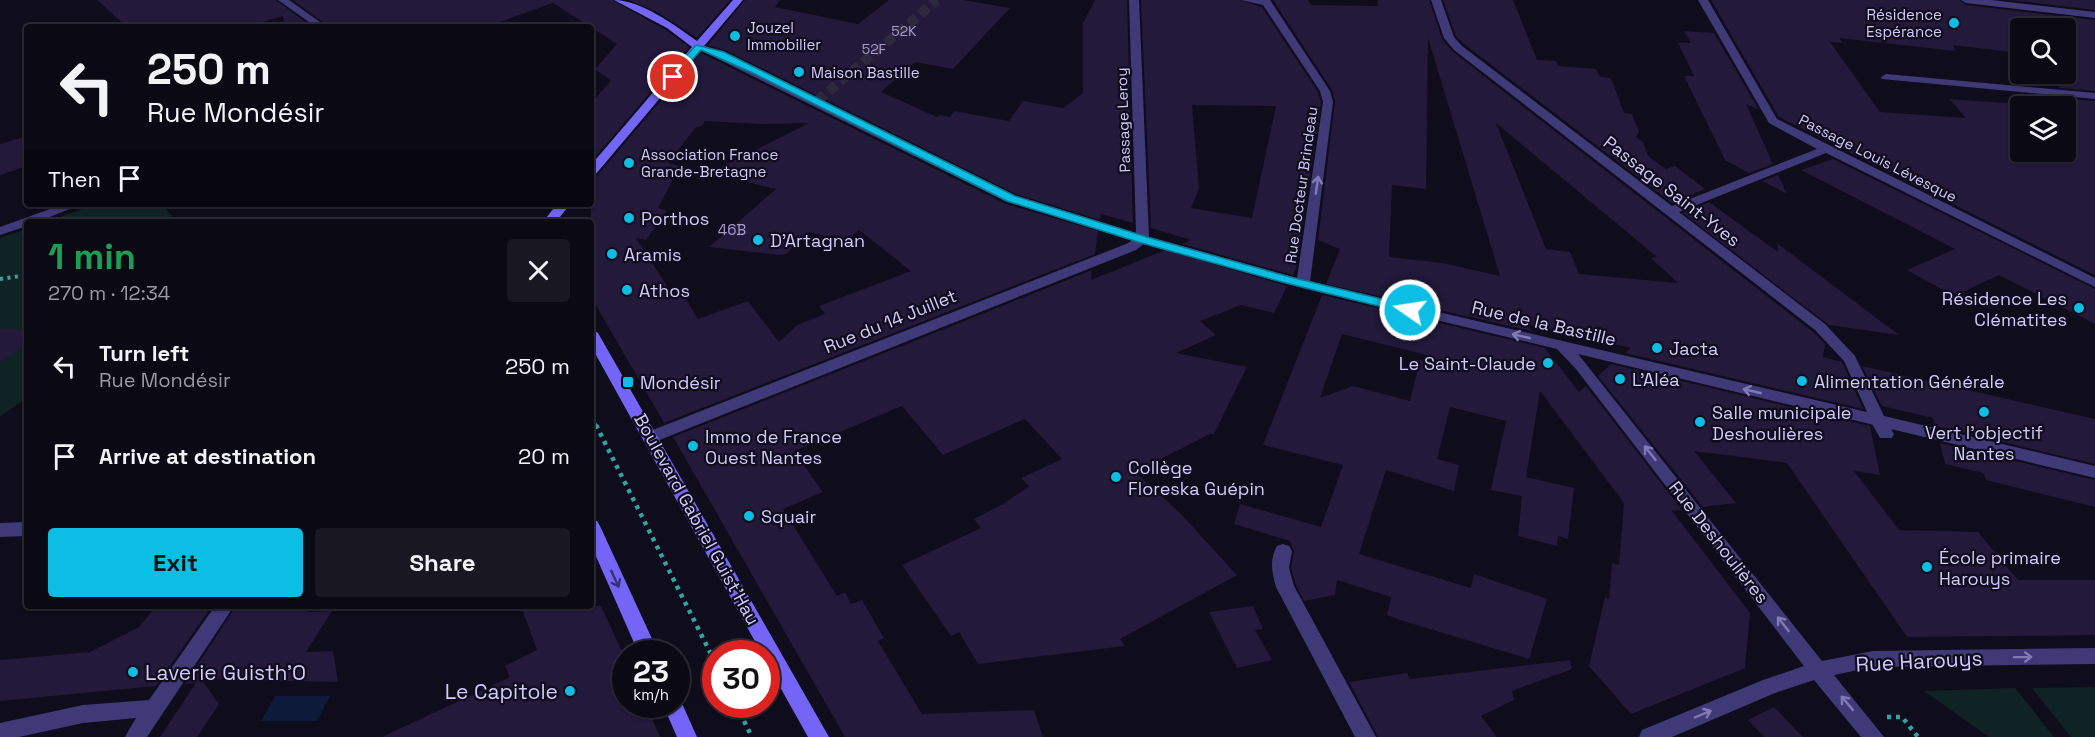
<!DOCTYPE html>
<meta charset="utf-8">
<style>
:root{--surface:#0b0914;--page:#191722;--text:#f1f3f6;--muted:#9a9aa0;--line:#2b2a34;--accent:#0dbee4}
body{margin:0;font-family:"Space Grotesk",sans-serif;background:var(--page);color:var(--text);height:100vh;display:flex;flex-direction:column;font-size:22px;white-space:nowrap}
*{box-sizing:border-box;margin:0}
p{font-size:20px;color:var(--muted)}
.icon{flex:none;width:33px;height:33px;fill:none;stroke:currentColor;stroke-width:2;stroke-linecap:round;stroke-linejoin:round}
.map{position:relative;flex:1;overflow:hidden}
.sheet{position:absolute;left:24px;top:219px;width:570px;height:390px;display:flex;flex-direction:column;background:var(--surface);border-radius:6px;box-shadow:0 2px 4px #0004,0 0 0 2px var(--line)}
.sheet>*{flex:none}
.top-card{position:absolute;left:24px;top:24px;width:570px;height:183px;border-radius:6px;box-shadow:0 2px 4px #0004,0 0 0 2px var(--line);background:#0b0914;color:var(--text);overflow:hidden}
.controls{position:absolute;left:2010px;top:18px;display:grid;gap:12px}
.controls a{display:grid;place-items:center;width:66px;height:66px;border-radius:6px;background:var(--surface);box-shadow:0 2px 4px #0004,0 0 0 2px var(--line);font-size:30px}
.speed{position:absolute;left:612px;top:640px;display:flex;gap:12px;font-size:30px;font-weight:700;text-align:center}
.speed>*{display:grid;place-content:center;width:78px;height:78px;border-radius:50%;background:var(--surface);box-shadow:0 2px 4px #0004,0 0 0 2px var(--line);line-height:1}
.speed small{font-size:15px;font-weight:400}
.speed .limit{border:9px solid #d22;background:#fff;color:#111}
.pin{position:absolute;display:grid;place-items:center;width:51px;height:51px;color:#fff;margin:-26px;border:3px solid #fff;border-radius:50%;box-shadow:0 2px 6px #0007}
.me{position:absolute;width:66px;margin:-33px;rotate:283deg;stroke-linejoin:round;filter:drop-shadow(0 0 4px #0008)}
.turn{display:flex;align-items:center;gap:21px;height:126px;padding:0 24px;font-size:27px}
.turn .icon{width:78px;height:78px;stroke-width:2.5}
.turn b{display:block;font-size:42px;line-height:51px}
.then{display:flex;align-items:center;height:57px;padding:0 24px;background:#0003;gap:12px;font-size:22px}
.round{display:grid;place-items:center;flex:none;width:63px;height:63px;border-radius:6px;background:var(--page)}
.overview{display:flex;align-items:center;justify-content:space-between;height:102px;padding:0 24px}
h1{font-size:36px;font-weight:600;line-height:45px;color:#1e9e55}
.cta{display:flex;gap:12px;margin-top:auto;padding:12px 24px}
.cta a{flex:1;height:69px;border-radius:6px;background:var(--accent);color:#111;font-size:24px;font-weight:600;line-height:69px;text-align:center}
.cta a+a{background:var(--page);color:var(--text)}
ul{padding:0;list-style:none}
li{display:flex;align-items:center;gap:18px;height:90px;padding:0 24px}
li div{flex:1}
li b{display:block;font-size:22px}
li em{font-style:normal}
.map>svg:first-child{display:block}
</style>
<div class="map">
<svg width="2095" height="737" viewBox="0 0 2095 737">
<rect width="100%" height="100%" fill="#0f0c1b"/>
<g fill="#0f2324">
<polygon points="96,204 162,204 177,222 46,222"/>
<polygon points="27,229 27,398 0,416 0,238"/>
<polygon points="2095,687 2095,737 2071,737 2032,688"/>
<polygon points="2015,688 2054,737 1989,737 1924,691"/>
</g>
<polygon fill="#0d1a39" points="275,696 330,696 317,721 261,721"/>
<g fill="#22193b" fill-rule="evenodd">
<polygon points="97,0 276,0 312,27 285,27 283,16 246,27 127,27"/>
<polygon points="293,0 612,0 666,30 689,47 591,162 591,103 611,81 595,69 617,44 553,3 486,27 329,27"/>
<polygon points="629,0 730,0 697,38 659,13"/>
<polygon points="745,0 780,0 775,7 858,24 889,0 963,0 1010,8 953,69 915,62 881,92 937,117 940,115 950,117 954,111 1009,121 1023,101 1063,108 1083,93 1083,23 1095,0 1127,0 1133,223 1101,214 1100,220 1016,194 725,50 708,45"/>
<path d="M1141,0H1239L1262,7L1318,92L1321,102L1296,268L1293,275L1182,244L1191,240L1151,228ZM1192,105L1276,106L1252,218L1191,208L1199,189Z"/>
<path d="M1273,0H1308L1311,5L1378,6V0H1429L1442,39L1453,52L1813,332L1825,344L1823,357L1842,362L1863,409L1625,353L1631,348L1525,323L1532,331L1326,284L1340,249L1318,240L1335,101L1332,90ZM1428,38L1500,276L1443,263L1389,257L1392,185L1426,189ZM1496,123L1657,257L1651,258L1678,283L1579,274L1570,252L1546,249Z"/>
<polygon points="1443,0 1513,0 1537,60 1556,61 1558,66 1596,69 1600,77 1611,78 1624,113 1632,114 1639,132 1636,137 1643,142 1648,156 1666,169 1675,166 1705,189 1672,203 1464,44 1456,36"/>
<polygon points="1711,0 1959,0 1966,5 2095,20 2095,91 2060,88 2048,74 2066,74 2066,28 2020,28 2020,53 1953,45 1956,51 1839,38 1843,43 1830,42 1880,112 1966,118 1949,99 2020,104 2020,152 2066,152 2066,105 2077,107 2070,99 2095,101 2095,275 1779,117"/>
<polygon points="2011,0 2095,0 2095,10"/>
<polygon points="1684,31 1714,33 1759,110 1746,104 1773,164 1749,173 1725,160 1684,76 1694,76 1678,43 1691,43"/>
<path d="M701,53L1006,204L1098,231L1095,254L664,423L591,297V178L597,176ZM705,121L761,124L809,123L709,173L776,189L709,247L779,255L786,254L810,232L845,242L859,230L911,271L819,306L825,314L797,325L779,342L748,301L698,319L681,291L672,294L636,238L646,240L667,211L658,208L680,166L668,163L696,127L702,126Z"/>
<polygon points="27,136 27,166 0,175 0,144"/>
<polygon points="1833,159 2095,289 2095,324 1999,275 1954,296 1907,270 1955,249 1801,170"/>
<polygon points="1778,175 1787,194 1762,181"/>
<polygon points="1709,202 1778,252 1778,244 1899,335 1829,325 1683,213"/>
<polygon points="1165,250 1287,286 1274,313 1241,305 1200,321 1216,335 1176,353 1247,367 1214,434 1210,434 1135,472 1180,513 1237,575 1120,639 1125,646 978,664 959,632 951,636 902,565 981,528 974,519 1003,504 1029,486 1021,478 1062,459 1025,419 943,455 902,406 835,434 794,451 823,492 783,509 837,596 845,592 851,604 862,600 884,638 878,641 922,714 1034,710 1043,737 845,737 673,437 1092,270 1091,280"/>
<path d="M1322,295L1545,348L1579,392L1586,386L1682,510L1672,511L1750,613L1745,668L1631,714L1589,666L1605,597L1609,599L1612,563L1619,565L1624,503L1540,391L1526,477L1574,488L1568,539L1558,536L1557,546L1518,536L1522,496L1491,490L1506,421L1450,407L1437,459L1459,465L1454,491L1386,470L1359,554L1471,588L1474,574L1547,599L1529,659L1400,620L1387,615L1391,597L1337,580L1335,595L1304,601L1296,585L1291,568L1294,551L1290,541L1234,524L1240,504L1321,527L1343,465L1263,445ZM1342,334L1431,356L1420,360L1410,401L1353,386L1320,398Z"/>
<polygon points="0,329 27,329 27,344 0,362"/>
<polygon points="1611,364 1870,426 1880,475 1854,471 1899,530 1978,532 2018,580 2095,580 2095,635 1907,637 1787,463 1694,451 1736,503 1703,507 1598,376"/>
<polygon points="1862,366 2095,419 2095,464 1935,426 1933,418 1882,406"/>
<polygon points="1940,443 2095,480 2095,507 1986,480 1983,473 1945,464"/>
<polygon points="156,606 212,606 156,686 0,701 0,660 90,652 139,627"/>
<polygon points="236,606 312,606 308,612 332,611 306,652 333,651 338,682 201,679 219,704 197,737 160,737 196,683 185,684"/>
<polygon points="521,606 601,606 626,660 626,705 646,705 660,737 382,737 510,677 505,666 537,650"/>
<polygon points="1253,606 1263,629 1255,630 1272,660 1237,668 1209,612"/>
<polygon points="1570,660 1572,669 1512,691 1514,700 1481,716 1497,737 1378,737 1349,682 1407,673 1410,679"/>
<polygon points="1774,707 1803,737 1764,737 1748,720"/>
</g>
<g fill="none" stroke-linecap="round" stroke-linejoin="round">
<polyline stroke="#2c283d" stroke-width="10" stroke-dasharray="10 5" stroke-linecap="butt" points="817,101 937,0"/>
<g stroke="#33a4a6" stroke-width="4" stroke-dasharray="3 4.5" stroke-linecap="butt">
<polyline points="0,279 27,275"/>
<polyline points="591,416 596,427"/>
</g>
<g stroke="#33a4a6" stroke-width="4.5" stroke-dasharray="4 5" stroke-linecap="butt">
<polyline points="596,425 716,664"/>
<polyline points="736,705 752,737"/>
<polyline points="1887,717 1902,717 1918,737"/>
</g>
<polygon fill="#403977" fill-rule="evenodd" points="1878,415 1884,416 1894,434 1892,438 1880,438 1870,420 1872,416"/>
<polygon fill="#403977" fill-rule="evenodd" points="1143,235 1150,239 1136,250 657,441 645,441 643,437 645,433 1126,244"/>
<g fill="#403977" fill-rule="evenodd">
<polygon points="278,0 289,0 327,27 316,27"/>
<polygon points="1129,0 1139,0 1149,237 1297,278 1323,102 1320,91 1263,5 1241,0 1270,0 1330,91 1333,102 1310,282 1867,412 1844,361 1815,330 1454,50 1444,38 1431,0 1441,0 1454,37 1462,46 1672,206 1817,149 1769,123 1698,0 1708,0 1777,119 2095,278 2095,287 1826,153 1679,212 1825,324 1855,356 1884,416 2095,466 2095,478 1578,354 1822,661 1873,651 2095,648 2095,664 1873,667 1834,675 1884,737 1861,737 1814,680 1775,693 1672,737 1639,737 1642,730 1763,680 1804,666 1576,369 1557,349 1298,287 1007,202 694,47 699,44 724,52 1015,196 1136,233"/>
<polygon points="1886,74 2095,93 2095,99 1882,79 1881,77"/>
<polygon points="64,204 82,204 37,222 27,222 27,226 0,235 0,227"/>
<polygon points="27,522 27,536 0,537 0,523"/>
<path d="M1283,544L1289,546L1292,551L1289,568L1294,586L1376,737H1355L1276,587C1272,573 1269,560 1277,546Z"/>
<polygon points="215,606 234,606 147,737 125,737 136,718 83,723 19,737 0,737 0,723 83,705 149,700"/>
</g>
<polygon fill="#403977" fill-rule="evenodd" points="1961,0 1991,0 2095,12 2095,18 1966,3"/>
<g fill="#7465f6" fill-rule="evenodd">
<path d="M614,0C641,0 676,26 697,41L733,0H743L595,175L591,176V165L692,47L667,28Z"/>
<polygon points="557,204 570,204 556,222 543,222"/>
<polygon points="591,328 598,333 829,737 808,737 766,662 766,654 762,654 591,346"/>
<polygon points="591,519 597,521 600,526 659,654 639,654 591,545"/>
<polygon points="676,697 680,699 697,737 677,737 663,705 676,705"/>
</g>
</g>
<defs><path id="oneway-shaft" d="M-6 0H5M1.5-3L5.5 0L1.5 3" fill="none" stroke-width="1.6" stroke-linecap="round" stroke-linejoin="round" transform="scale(1.5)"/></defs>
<g stroke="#827ab3">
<use href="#oneway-shaft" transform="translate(1317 185) rotate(-82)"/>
<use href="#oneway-shaft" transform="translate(1521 336) rotate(-167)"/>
<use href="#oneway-shaft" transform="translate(1752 391) rotate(-167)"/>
<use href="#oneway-shaft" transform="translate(1650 453) rotate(-128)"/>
<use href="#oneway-shaft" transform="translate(1783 624) rotate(-128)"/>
<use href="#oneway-shaft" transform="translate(2023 657) rotate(-1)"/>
<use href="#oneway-shaft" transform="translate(1847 703) rotate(-130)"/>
<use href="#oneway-shaft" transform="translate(1703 714) rotate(-23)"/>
</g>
<use stroke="#373073" href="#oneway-shaft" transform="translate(615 579) rotate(65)"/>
<polygon fill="#0dbee4" stroke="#087c94" stroke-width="1.5" points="696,45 724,52 1015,196 1147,237 1290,277 1415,307 1417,310 1410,314 1282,282 1138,242 1007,201 755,74 701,50 676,79 669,79 669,75"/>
<g fill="#0dbee4" stroke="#0f0c1b" stroke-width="2">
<circle cx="1954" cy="23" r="6"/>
<circle cx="735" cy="36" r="6"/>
<circle cx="799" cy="72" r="6"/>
<circle cx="629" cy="163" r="6"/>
<circle cx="629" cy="218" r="6"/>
<circle cx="758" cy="240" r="6"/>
<circle cx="612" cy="254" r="6"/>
<circle cx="627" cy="290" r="6"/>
<circle cx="2079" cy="308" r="6"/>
<circle cx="1657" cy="348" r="6"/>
<circle cx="1548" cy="363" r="6"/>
<circle cx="1620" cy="379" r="6"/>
<circle cx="1802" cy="381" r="6"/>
<rect x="622" y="376" width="12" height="12" rx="3"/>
<circle cx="1984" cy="412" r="6"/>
<circle cx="1700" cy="422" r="6"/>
<circle cx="693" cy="446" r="6"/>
<circle cx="1116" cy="477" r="6"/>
<circle cx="749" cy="516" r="6"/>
<circle cx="1927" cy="567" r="6"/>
<circle cx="133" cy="672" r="6"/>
<circle cx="570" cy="691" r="6"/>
</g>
<g text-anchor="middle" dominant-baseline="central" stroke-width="4.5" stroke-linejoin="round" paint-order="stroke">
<g font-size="14" fill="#a69dcc">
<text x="904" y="31">52K</text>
<text x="874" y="49">52F</text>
</g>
<g font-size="15" fill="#d2c9fc" stroke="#0f0c1b" text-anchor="start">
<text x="1942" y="14" text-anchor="end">Résidence<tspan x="1942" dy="17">Espérance</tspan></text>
<text x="747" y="27">Jouzel<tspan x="747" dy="17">Immobilier</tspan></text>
<text x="811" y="72">Maison Bastille</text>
<text x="641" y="154">Association France<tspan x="641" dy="17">Grande-Bretagne</tspan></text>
</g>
<g font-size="15" fill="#d2c9fc" stroke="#0f0c1b">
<text transform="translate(1123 120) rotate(-92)">Passage Leroy</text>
<text transform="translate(1878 158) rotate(27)">Passage Louis Lévesque</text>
<text transform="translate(1301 185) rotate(-82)">Rue Docteur Brindeau</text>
</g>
<g font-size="15" fill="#a69dcc">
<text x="732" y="229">46B</text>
</g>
<g font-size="18" fill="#d2c9fc" stroke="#0f0c1b">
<text transform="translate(1672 191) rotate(38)">Passage Saint-Yves</text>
<text transform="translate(890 321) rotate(-22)">Rue du 14 Juillet</text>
<text transform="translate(1544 323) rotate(13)">Rue de la Bastille</text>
<text transform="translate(697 519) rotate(61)">Boulevard Gabriel Guist'Hau</text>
<text transform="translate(1719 542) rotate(52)">Rue Deshoulières</text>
</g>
<g font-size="18" fill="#d2c9fc" stroke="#0f0c1b" text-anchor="start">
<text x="641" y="218">Porthos</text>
<text x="770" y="240">D'Artagnan</text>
<text x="624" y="254">Aramis</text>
<text x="639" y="290">Athos</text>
<text x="2067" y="298" text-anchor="end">Résidence Les<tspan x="2067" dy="21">Clématites</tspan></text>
<text x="1669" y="348">Jacta</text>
<text x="1536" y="363" text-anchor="end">Le Saint-Claude</text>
<text x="1632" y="379">L'Aléa</text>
<text x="1814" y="381">Alimentation Générale</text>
<text x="640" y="382">Mondésir</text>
<text x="1712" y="412">Salle municipale<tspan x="1712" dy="21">Deshoulières</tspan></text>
<text x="1984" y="432" text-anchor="middle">Vert l'objectif<tspan x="1984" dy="21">Nantes</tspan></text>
<text x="705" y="436">Immo de France<tspan x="705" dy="21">Ouest Nantes</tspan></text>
<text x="1128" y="467">Collège<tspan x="1128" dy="21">Floreska Guépin</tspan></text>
<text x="761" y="516">Squair</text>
<text x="1939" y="557">École primaire<tspan x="1939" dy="21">Harouys</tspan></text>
</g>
<g font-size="21" fill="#d2c9fc" stroke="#0f0c1b">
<text transform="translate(1919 661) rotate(-3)">Rue Harouys</text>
</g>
<g font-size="21" fill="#d2c9fc" stroke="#0f0c1b" text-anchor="start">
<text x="145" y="672">Laverie Guisth'O</text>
<text x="558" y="691" text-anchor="end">Le Capitole</text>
</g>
</g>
</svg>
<div class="controls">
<a><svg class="icon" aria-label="search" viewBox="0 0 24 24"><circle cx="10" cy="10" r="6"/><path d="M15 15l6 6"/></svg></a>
<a><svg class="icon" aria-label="layers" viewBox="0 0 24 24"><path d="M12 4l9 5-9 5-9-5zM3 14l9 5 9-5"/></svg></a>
</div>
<div class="speed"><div>23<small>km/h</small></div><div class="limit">30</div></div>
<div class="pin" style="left:673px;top:77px;background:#d93025"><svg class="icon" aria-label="arrive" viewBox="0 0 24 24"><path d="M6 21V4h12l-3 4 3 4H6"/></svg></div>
<svg class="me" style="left:1410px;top:310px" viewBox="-20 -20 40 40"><circle r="17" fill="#0dbee4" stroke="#fff" stroke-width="3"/><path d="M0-11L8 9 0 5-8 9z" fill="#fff"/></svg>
<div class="top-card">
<div class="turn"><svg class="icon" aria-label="left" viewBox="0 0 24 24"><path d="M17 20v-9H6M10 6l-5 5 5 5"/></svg><div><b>250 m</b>Rue Mondésir</div></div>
<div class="then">Then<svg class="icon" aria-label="arrive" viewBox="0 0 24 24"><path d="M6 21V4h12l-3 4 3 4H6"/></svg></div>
</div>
<section class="sheet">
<div class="overview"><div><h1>1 min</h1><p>270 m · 12:34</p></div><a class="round"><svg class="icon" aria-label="close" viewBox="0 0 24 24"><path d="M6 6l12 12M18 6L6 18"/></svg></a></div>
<ul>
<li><svg class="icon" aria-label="left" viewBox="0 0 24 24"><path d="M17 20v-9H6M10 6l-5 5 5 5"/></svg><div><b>Turn left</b><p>Rue Mondésir</p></div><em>250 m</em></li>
<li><svg class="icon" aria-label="arrive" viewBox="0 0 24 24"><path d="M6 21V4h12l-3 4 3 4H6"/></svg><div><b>Arrive at destination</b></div><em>20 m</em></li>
</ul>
<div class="cta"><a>Exit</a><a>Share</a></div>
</section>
</div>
